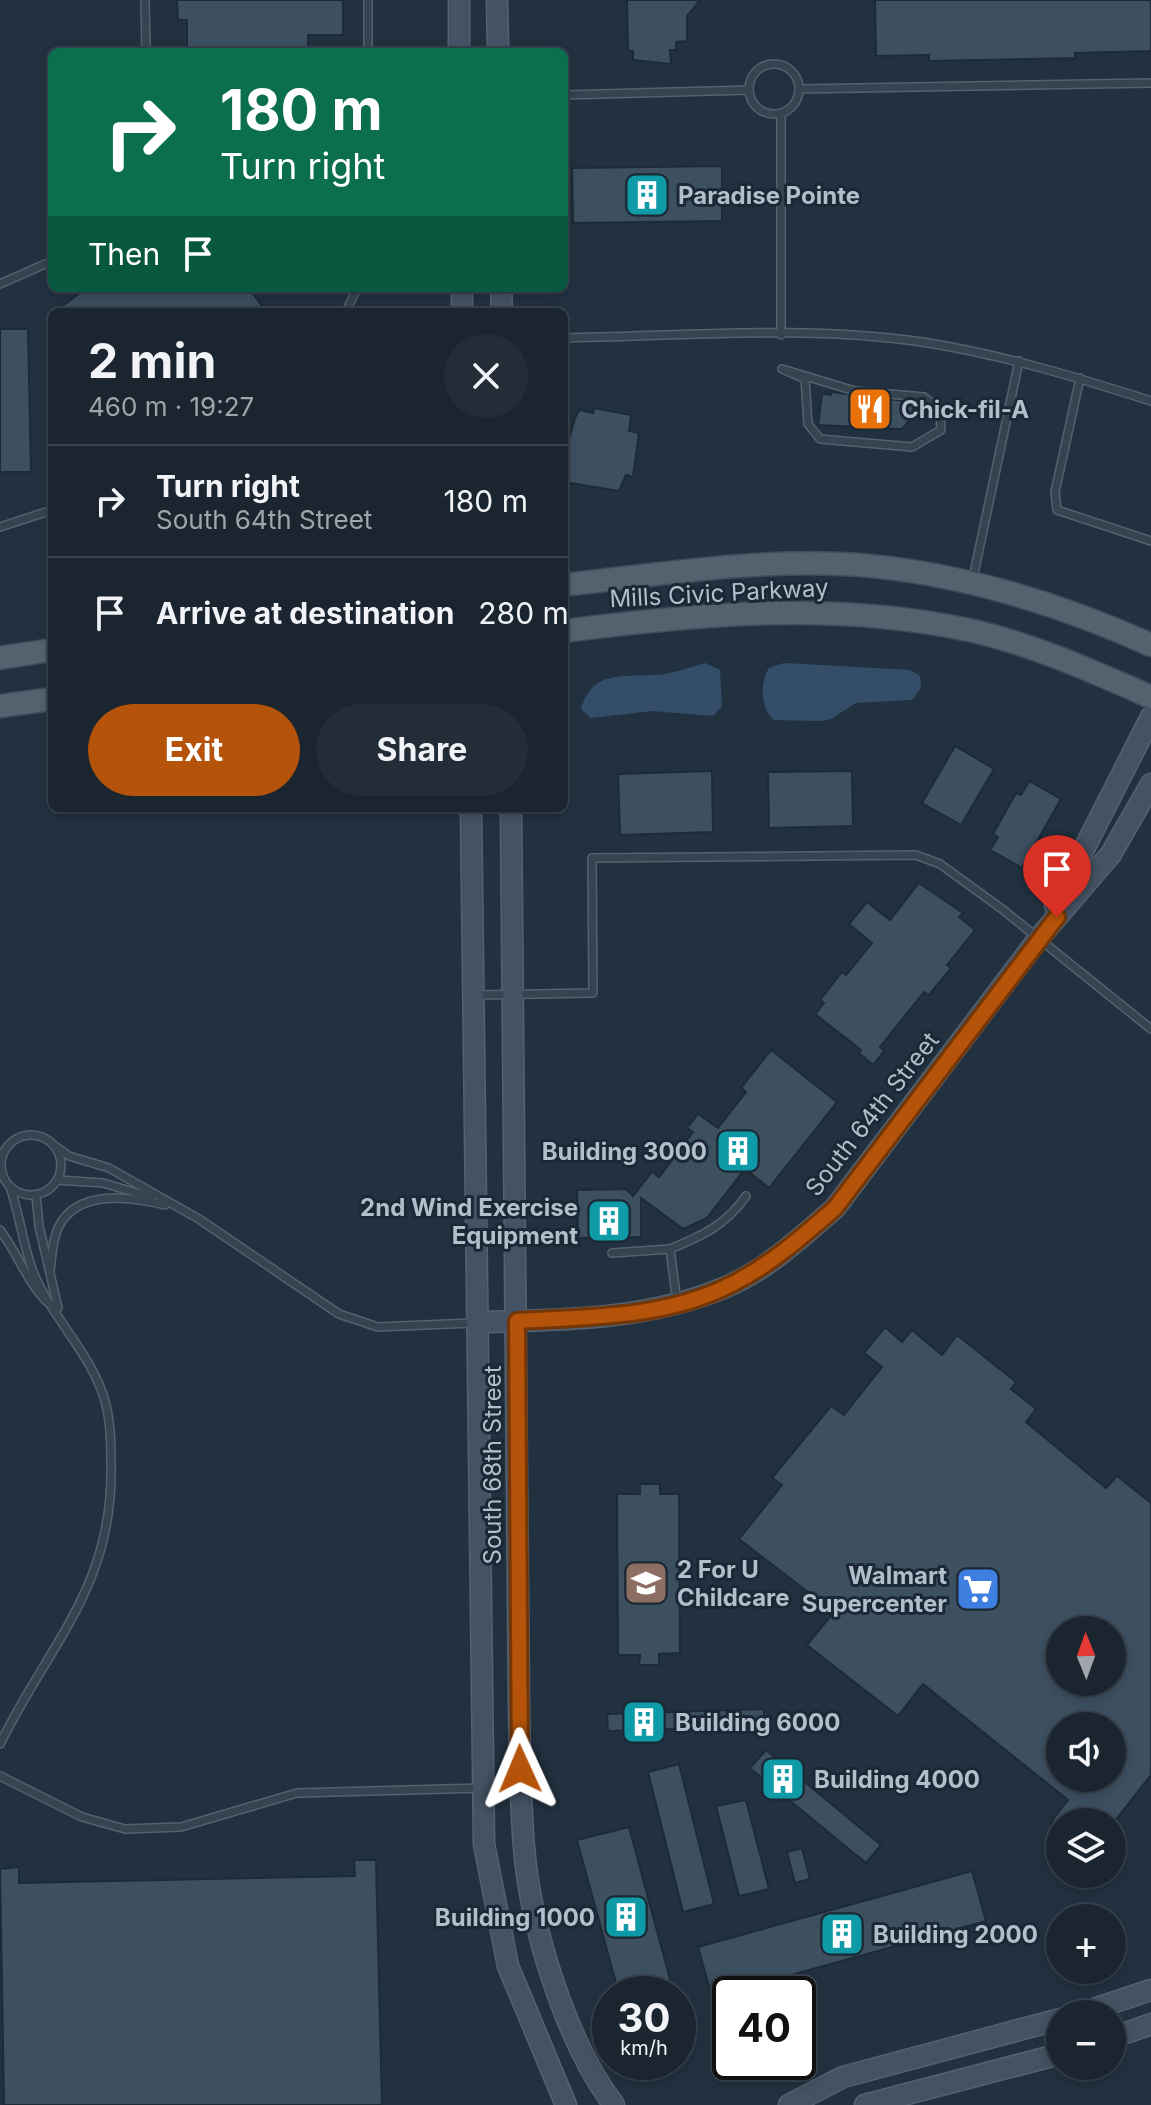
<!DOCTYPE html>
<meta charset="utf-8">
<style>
:root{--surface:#1a2530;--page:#232d38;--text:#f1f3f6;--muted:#9fa5ab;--line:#38424c;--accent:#b45309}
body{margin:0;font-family:Inter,sans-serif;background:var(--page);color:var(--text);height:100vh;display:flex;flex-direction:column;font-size:30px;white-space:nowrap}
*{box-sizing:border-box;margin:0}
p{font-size:26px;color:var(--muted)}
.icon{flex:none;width:44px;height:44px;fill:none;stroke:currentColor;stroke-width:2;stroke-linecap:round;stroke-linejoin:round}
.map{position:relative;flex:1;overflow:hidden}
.drawer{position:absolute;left:48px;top:308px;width:520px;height:504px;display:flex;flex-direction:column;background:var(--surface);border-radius:12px;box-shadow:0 4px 12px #0003,0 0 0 2px var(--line)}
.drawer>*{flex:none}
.top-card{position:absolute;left:48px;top:48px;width:520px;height:244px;border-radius:12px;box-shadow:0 4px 12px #0003,0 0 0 2px var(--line);background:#0b6e4f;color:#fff;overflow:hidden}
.needle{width:52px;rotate:359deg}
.fabs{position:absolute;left:1046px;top:1616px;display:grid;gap:16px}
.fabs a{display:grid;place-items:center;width:80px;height:80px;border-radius:50%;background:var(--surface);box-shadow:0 4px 12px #0003,0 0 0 2px var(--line);font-size:40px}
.speed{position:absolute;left:592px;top:1976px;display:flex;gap:16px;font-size:40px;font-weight:700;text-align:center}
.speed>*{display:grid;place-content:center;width:104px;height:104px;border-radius:50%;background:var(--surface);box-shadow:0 4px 12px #0003,0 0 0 2px var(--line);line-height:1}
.speed small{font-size:20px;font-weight:400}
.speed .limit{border:4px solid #111;border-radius:12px;background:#fff;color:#111}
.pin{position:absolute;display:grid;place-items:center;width:68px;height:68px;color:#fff;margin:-82px -34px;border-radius:50% 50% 50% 0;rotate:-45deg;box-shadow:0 0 8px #0007}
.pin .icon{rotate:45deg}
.me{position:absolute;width:88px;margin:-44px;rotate:359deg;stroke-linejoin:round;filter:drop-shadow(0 0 6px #0008)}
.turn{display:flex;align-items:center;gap:28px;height:168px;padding:0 40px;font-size:36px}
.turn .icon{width:104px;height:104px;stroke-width:2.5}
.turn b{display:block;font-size:56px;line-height:68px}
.then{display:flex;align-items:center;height:76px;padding:0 40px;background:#0003;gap:16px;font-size:30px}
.round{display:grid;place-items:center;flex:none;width:84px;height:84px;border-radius:42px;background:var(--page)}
.summary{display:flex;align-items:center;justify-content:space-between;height:136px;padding:0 40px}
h1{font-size:48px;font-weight:700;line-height:60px}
.action{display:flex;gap:16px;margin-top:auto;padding:16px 40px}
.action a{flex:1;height:92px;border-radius:48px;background:var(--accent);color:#fff;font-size:32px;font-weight:700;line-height:92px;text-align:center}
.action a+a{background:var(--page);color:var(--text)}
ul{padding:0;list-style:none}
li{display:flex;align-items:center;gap:24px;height:112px;padding:0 40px;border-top:2px solid var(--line)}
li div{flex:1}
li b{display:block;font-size:30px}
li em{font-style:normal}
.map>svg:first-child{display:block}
</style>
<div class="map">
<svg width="1151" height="2105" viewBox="0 0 1151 2105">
<rect width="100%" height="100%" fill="#223140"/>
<g fill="#344e69">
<path d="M705,663L720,670L722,706L713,716L652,711L591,718L581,709C592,670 623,677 655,675C672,674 689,668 705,663Z"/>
<path d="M784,663L910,670L920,676L921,688L912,700L856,703L831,719L821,721L774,720C760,709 760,682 769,668Z"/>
</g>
<g fill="#3d5060" stroke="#1d2a37" stroke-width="2" fill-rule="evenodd">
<polygon points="177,0 343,0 343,35 308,35 308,52 187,52 187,20 178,20"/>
<polygon points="627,0 700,0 687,16 687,41 676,42 676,50 670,50 671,64 633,60 633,51 628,51"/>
<polygon points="875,0 1151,0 1151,51 1075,53 1075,58 929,61 929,55 876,56"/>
<polygon points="722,166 722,221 573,223 572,168"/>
<polygon points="87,288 249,288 266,312 54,312"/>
<polygon points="0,329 28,329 31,472 0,472"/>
<polygon points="831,392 921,403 919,416 914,415 902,429 818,425 822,394 831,395"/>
<polygon points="594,408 631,415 629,431 639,433 633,477 626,475 619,491 564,482 569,458 564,457 575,418 579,410 593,413"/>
<polygon points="955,746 994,769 961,825 922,803"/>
<polygon points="712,771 713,832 620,835 618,774"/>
<polygon points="852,771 853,826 769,828 768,772"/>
<polygon points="1029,781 1061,799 1022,868 990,850 998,837 993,834 1016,793 1021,795"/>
<polygon points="919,883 963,913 959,917 975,930 947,965 951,968 929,995 924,992 880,1047 884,1051 873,1065 859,1053 861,1050 815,1014 824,1003 820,1000 842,972 846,975 872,943 849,924 867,902 890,920"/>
<polygon points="771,1050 837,1102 769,1188 745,1169 707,1218 683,1229 641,1198 641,1237 578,1238 577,1190 626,1189 633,1196 652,1172 659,1177 693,1132 687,1128 698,1114 718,1128 746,1092 741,1088"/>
<path d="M885,1327L902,1342L912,1330L942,1355L957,1335L1016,1382L1011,1389L1036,1409L1026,1422L1106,1488L1117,1476L1151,1503V1775L1114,1822H1051L1068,1800L923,1684L898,1716L807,1645L834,1612L739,1539L782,1485L772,1478L831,1406L844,1415L882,1367L864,1353ZM1060,1630H1112V1682H1060ZM1060,1726H1112V1778H1060Z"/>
<polygon points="640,1484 660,1484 660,1494 679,1494 680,1653 659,1654 659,1665 639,1665 640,1655 618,1655 617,1494 640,1494"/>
<polygon points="764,1709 764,1726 608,1731 607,1714"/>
<polygon points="766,1750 881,1845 866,1863 750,1768"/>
<polygon points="679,1764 714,1904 683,1912 648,1772"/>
<polygon points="746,1800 769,1889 739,1896 716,1806"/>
<polygon points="629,1827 674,1994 619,1994 577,1840"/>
<polygon points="802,1848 810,1879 795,1883 787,1852"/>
<polygon points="354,1860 376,1860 382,2105 4,2105 0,1869 19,1867 19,1883 355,1876"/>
<polygon points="972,1871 986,1921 712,1997 698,1947"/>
</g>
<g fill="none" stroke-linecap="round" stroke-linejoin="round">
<g stroke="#54616e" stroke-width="10">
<g id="lane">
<polyline points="145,0 146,52"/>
<polyline points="368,52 368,0"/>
<circle cx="774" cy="89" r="25"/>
<polyline points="799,89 1151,83"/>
<polyline points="564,95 749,90"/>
<polyline points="781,113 781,335"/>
<polyline points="0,284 52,261"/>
<polyline points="346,312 357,288"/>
<path d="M564,338C678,336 809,325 922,342C1000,354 1076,377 1151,401"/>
<polygon points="782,369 855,391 924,397 940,409 941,430 912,447 820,439 808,424 805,379"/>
<polyline points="1080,378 1055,492 1057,510 1151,541"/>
<polyline points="0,527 52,510"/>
<polyline points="973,578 1019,361"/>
<polyline points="476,995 593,993 592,858 916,855 940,864 1002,909 1151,1029"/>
<circle cx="31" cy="1165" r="30"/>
<polyline points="55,1146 69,1156 109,1168 199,1219 339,1314 378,1327 473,1323"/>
<polyline points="57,1180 103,1183 151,1197"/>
<polyline points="36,1195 39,1226 58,1308"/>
<path d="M0,1230C18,1254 26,1280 46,1301"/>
<polyline points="612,1253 670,1249"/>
<path d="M50,1271C52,1257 52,1241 58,1228C77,1188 131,1197 165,1205"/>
<path d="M677,1302L670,1249C702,1236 726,1225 746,1196"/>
<path d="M0,1744C49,1644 113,1587 111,1467C111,1445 111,1423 105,1401C91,1353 52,1318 34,1274C23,1247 20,1215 10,1187"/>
<polyline points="0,1776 82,1817 125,1829 181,1827 297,1793 517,1787"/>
</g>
</g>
<g stroke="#54616e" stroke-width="23">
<g id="secondary">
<polyline points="459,0 459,52"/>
<polyline points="497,0 498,52"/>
<polyline points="462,288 462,312"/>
<polyline points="501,288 502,312"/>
<polyline points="471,808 484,1844 508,1966 566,2105"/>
<path d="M511,808L519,1706C520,1753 520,1800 524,1847C530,1925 566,2042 614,2105"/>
<polyline points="1055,906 1151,717"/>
<path d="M480,1322C563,1320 648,1320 726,1287C766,1270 802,1237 835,1208L1039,938L1111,854L1151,784"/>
<polyline points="1079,2014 1151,1990"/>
<polyline points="1112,2038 1151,2024"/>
<polyline points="789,2105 843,2077 1060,2019"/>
<polyline points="865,2105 1060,2054"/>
</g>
</g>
<g stroke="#3f4c59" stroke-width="25">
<g id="primary">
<path d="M564,585C662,574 761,558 860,565C959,573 1061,604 1151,645"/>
<path d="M564,631C699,614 834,601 969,630C1032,644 1092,671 1151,697"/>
<polyline points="0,658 52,650"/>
<polyline points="0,706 52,699"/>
</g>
</g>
<use href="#lane" stroke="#364350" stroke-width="7"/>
<use href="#secondary" stroke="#445263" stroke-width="20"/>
<use href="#primary" stroke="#546270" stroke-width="22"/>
</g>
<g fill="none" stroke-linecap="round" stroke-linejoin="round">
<g stroke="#753606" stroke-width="20">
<path id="route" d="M520,1769L517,1321C588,1317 665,1318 730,1285C769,1266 802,1237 835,1208L1057,917"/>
</g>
<use href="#route" stroke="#b45309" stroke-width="14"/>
</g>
<defs>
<g id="building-square" transform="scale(2.3)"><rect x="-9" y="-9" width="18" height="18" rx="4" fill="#0f9aa8" stroke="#1b2835"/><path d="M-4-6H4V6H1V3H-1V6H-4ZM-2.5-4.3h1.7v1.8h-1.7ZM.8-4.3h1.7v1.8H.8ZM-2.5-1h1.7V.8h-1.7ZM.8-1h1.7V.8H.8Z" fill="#fff"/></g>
<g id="restaurant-square" transform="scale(2.3)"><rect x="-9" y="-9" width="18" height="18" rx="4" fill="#e8710a" stroke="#1b2835"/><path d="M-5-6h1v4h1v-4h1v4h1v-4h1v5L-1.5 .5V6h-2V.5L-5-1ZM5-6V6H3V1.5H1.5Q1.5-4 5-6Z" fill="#fff"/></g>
<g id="school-square" transform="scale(2.3)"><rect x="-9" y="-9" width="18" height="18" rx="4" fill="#8d6e63" stroke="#1b2835"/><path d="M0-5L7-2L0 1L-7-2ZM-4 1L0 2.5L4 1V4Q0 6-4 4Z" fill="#fff"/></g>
<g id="supermarket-square" transform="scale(2.3)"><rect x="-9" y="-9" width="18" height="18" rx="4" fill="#3f7fe0" stroke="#1b2835"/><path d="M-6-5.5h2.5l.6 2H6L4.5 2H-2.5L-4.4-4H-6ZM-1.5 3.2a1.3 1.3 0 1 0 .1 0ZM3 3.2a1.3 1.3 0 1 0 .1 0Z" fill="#fff"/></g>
</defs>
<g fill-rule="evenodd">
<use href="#building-square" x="647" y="195"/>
<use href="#restaurant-square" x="870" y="409"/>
<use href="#building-square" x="738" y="1151"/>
<use href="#building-square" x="609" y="1221"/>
<use href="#school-square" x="646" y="1583"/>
<use href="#supermarket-square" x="978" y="1589"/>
<use href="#building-square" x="644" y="1722"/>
<use href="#building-square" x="783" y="1779"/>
<use href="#building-square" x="626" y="1917"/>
<use href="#building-square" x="842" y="1934"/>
</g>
<g text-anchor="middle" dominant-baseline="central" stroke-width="6" stroke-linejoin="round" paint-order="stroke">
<g font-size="24" font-weight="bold" fill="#b2becb" stroke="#1b2835" text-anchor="start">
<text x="678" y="195">Paradise Pointe</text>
<text x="901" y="409">Chick-fil-A</text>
<text x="707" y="1151" text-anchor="end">Building 3000</text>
<text x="578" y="1207" text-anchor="end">2nd Wind Exercise<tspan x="578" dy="28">Equipment</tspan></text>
<text x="677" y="1569">2 For U<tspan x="677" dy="28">Childcare</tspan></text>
<text x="947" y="1575" text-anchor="end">Walmart<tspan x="947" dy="28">Supercenter</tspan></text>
<text x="675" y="1722">Building 6000</text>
<text x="814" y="1779">Building 4000</text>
<text x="595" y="1917" text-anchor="end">Building 1000</text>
<text x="873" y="1934">Building 2000</text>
</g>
<g font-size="24" fill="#b2becb" stroke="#1b2835">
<text transform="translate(719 593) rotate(-3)">Mills Civic Parkway</text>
<text transform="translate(872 1114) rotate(-52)">South 64th Street</text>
<text transform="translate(492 1465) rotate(-90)">South 68th Street</text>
</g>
</g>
</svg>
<div class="fabs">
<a><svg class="needle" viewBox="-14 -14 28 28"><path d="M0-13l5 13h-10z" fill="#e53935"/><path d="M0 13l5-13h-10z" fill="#9fa5ab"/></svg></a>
<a><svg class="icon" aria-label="sound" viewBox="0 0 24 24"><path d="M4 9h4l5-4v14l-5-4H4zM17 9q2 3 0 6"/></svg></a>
<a><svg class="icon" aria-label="layers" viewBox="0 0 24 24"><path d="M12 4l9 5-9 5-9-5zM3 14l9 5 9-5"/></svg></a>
<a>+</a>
<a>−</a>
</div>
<div class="speed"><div>30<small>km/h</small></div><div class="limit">40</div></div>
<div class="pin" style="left:1057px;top:917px;background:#d93025"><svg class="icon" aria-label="arrive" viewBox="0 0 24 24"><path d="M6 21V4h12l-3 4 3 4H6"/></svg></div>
<svg class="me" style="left:520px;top:1769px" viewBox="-20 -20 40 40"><path d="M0-17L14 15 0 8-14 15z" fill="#b45309" stroke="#fff" stroke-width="4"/></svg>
<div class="top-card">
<div class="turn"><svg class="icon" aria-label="right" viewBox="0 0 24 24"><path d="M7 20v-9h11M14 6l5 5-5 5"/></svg><div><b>180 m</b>Turn right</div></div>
<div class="then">Then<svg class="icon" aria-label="arrive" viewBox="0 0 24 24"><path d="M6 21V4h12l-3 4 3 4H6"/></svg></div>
</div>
<section class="drawer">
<div class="summary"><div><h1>2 min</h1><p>460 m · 19:27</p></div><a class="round"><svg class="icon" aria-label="close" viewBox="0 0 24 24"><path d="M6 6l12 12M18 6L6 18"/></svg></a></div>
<ul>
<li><svg class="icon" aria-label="right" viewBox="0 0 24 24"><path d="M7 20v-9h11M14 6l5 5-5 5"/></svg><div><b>Turn right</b><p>South 64th Street</p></div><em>180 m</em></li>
<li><svg class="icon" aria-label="arrive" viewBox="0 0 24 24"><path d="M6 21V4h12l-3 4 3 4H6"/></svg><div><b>Arrive at destination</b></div><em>280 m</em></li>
</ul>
<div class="action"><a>Exit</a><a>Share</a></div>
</section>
</div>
